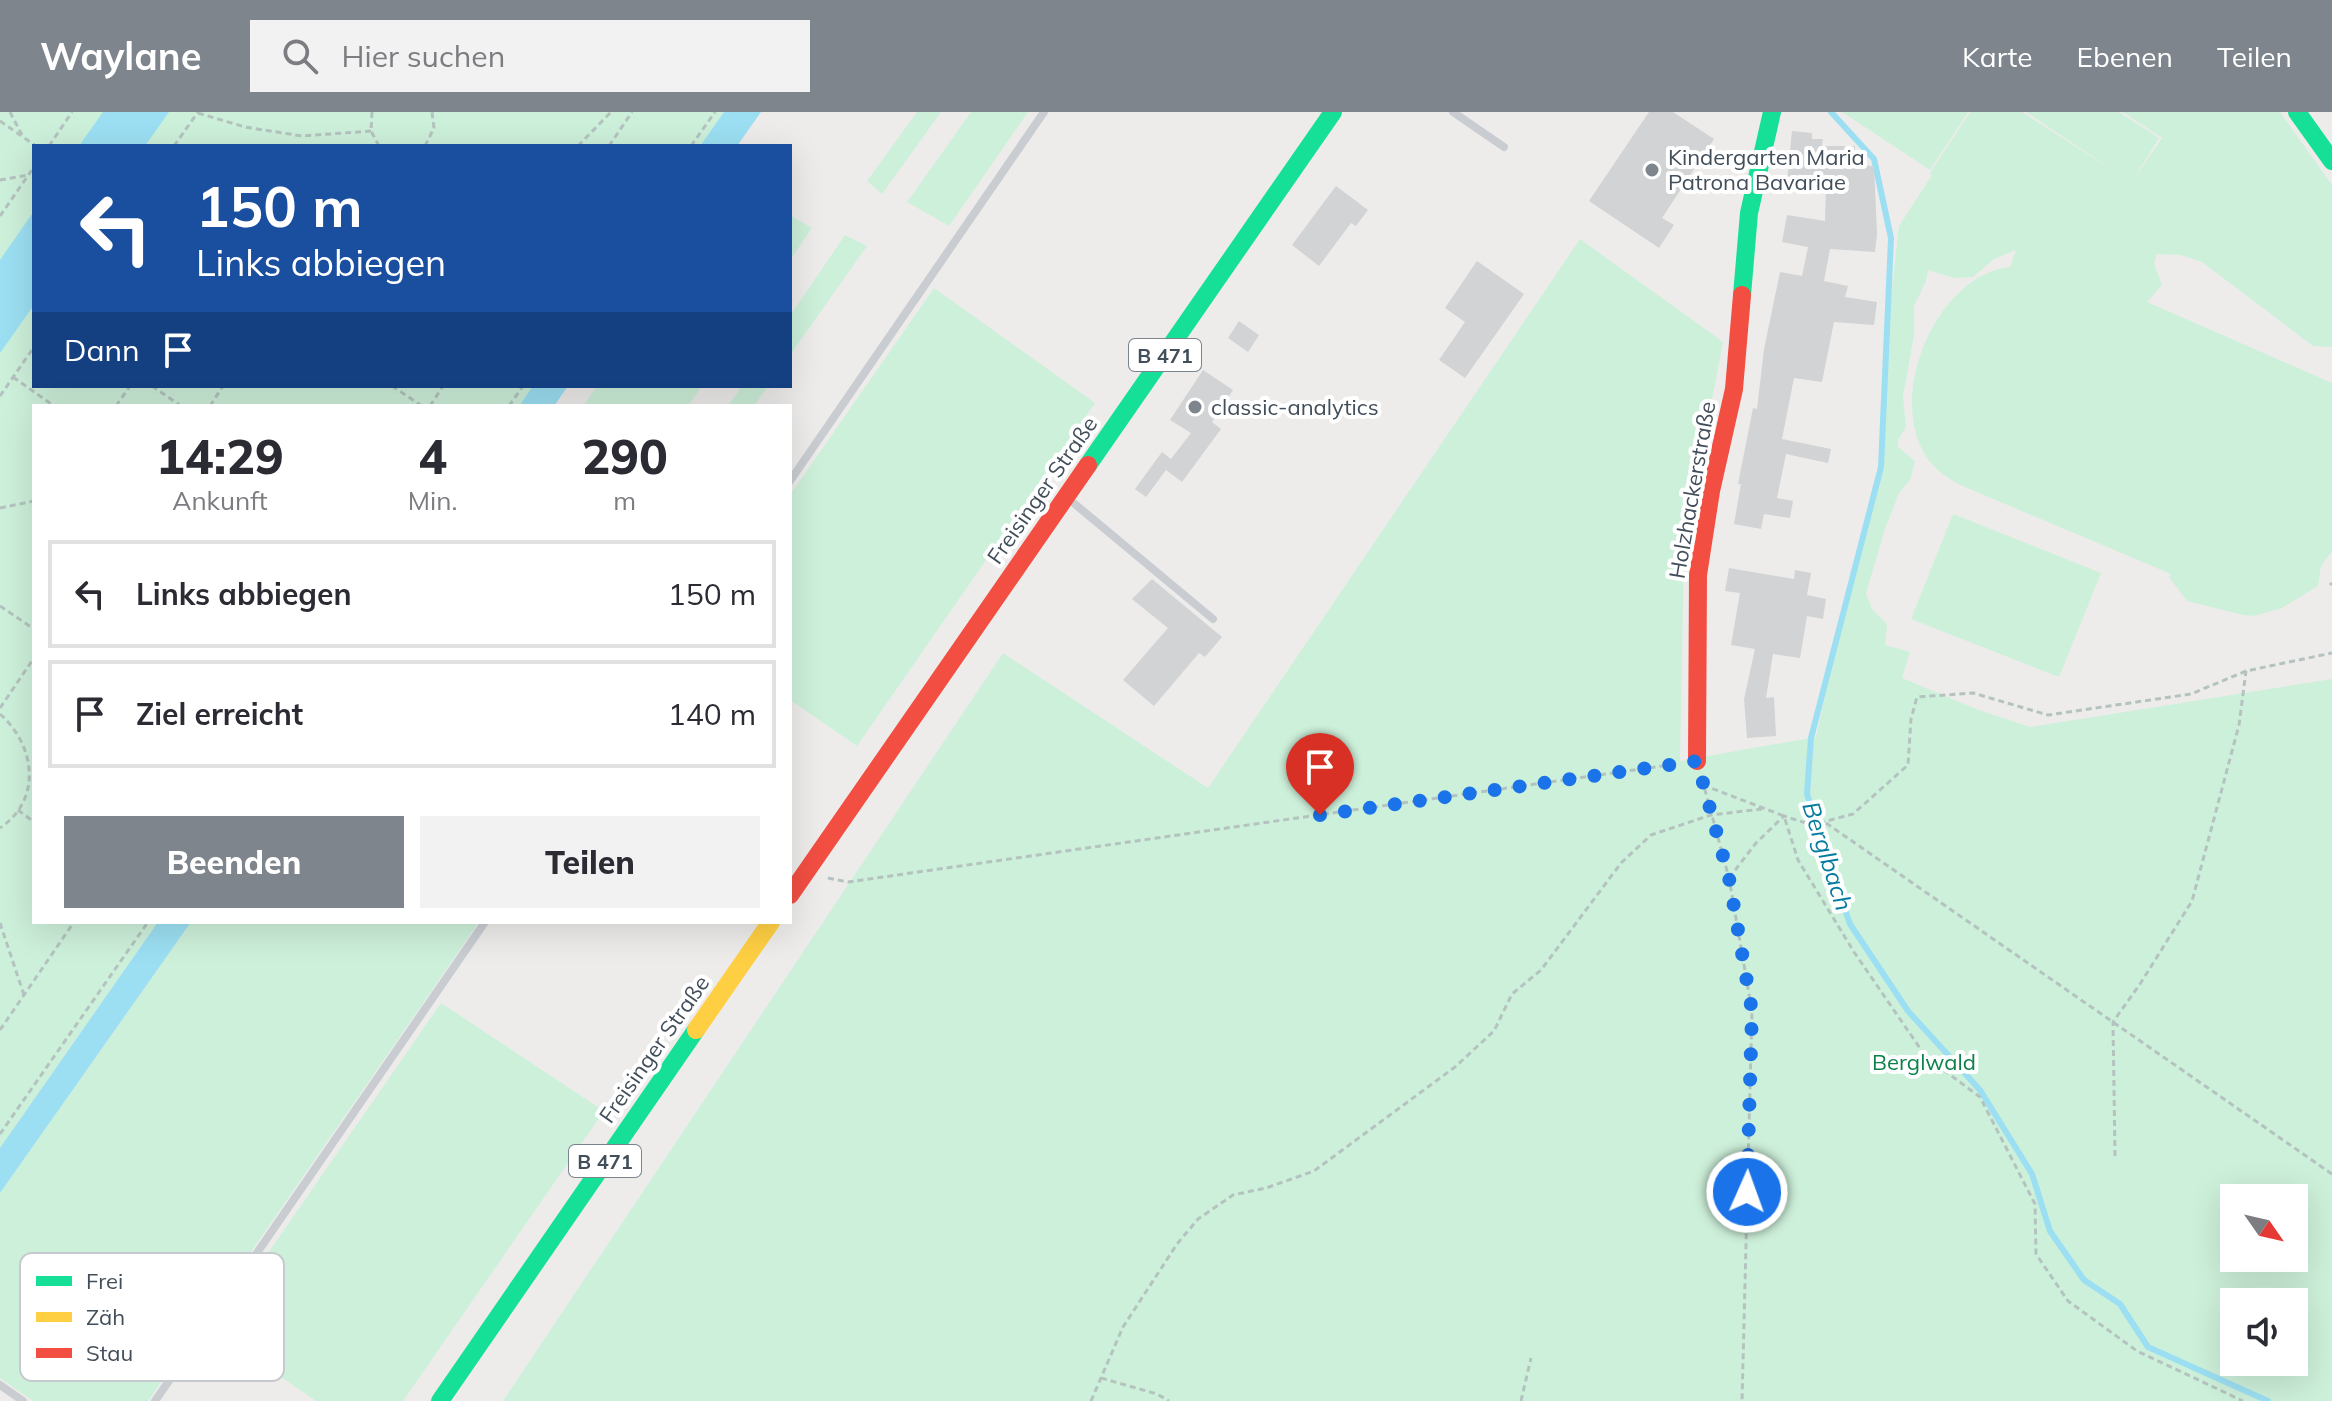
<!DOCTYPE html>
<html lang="de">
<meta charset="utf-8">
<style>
:root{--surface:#fff;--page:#f2f2f3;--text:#2b2b33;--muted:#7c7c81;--line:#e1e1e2;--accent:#7e858d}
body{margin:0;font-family:Mulish,sans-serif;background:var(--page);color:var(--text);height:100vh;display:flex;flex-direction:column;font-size:30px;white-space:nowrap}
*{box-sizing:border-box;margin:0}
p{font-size:26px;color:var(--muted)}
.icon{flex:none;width:44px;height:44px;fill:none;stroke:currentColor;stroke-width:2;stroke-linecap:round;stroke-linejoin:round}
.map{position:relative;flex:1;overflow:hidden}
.panel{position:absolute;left:32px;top:292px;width:760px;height:520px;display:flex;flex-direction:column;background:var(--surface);border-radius:0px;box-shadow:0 8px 32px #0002}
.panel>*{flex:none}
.hud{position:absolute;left:32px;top:32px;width:760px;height:244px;border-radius:0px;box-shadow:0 8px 32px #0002;background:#1a4fa0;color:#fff;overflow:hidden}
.needle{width:52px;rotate:124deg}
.tools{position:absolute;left:2220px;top:1072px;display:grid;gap:16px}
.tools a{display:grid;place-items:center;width:88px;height:88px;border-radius:0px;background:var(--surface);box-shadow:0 8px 32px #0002;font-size:40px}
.pin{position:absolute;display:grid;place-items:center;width:68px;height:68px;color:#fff;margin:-82px -34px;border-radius:50% 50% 50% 0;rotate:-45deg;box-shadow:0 0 8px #0007}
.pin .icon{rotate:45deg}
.me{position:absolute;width:88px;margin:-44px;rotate:2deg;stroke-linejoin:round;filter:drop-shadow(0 0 6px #0008)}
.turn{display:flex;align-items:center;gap:28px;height:168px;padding:0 32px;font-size:36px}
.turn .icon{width:104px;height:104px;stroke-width:2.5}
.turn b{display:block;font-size:56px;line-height:68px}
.then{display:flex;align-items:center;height:76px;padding:0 32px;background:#0003;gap:16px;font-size:30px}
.eta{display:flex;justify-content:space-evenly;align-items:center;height:136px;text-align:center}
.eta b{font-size:48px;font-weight:800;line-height:56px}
.action{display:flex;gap:16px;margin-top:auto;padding:16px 32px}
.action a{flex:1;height:92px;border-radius:0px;background:var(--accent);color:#fff;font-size:32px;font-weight:800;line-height:92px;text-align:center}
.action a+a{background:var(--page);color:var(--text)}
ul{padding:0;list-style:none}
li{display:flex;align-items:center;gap:24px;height:108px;margin:0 16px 12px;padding:0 16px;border:4px solid var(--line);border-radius:0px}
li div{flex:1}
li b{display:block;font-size:30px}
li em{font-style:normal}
header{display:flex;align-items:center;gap:48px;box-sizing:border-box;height:112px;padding:0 40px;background:var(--accent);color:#fff}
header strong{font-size:38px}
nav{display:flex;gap:44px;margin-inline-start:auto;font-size:28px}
.search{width:560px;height:72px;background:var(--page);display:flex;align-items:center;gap:20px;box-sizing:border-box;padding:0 28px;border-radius:0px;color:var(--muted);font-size:30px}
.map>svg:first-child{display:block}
</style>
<header>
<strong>Waylane</strong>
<div class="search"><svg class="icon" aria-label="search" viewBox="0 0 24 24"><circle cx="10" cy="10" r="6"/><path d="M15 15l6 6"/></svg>Hier suchen</div>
<nav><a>Karte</a><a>Ebenen</a><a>Teilen</a></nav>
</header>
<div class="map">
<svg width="2332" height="1289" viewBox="0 0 2332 1289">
<rect width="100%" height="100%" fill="#edeceb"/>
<g fill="#cdf0da" fill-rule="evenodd">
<polygon points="0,0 724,0 700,34 34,34 34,274 533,274 519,294 34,294 34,810 158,810 0,1036"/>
<polygon points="917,0 941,0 882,82 867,69"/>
<polygon points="971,0 1028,0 949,114 907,90"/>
<polygon points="1842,0 1968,0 1930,58"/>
<path d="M1970,0H2022L2117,61L2026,0H2119L2159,26L2131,71L2162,26L2123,0H2280L2332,73V235L2313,234L2202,150L2181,143L2157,142L2154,152L2162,173L2147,190L2332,271V439L2321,454L2318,474L2282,496L2254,504L2243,503L2187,489L2169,465L2171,462L1965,375C1952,369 1940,362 1930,350C1883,290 1935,163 2010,155L2016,138L1994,147L1973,165L1954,166L1928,158L1926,169L1914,194V223L1903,285L1906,315L1898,328V335L1915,349L1910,368L1899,381L1885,417L1866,481L1872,497L1887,512L1885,533L1910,540L1902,566L1976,597L2030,615L2332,567V1289H503L1003,541L1208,676L1580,127L1723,230L1684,436L1680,649L1816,625L1840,513L1882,356L1889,204L1899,114L1932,63L1930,61ZM2234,1086H2294V1146H2234ZM2234,1190H2294V1250H2234Z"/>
<polygon points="790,103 812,116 790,148"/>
<polygon points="845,123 867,134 790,243 790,204"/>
<polygon points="934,176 1095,291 857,634 790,588 790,383"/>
<polygon points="597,274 702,274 688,294 583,294"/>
<polygon points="742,274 768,274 754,294 728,294"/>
<polygon points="1953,402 2101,461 2059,565 1911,507"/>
<polygon points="191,810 479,810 148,1289 33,1289 0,1266 0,1081"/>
<polygon points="441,891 604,999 403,1289 316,1289 214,1219"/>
</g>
<g fill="#9cdff2">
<polygon points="103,0 169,0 145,34 79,34"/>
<polygon points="724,0 761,0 737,34 700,34"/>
<polygon points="34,99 34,193 0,241 0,148"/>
<polygon points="533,274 568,274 554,294 519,294"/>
<polygon points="158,810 191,810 0,1081 0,1036"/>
</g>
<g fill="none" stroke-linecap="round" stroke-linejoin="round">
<polyline stroke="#9cdff2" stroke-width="6" points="1831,0 1874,47 1891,126 1881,355 1811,626 1807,682 1826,743 1850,812 1908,899 1980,978 2032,1062 2050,1119 2084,1168 2120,1192 2148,1235 2268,1289"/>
</g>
<g fill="#d2d3d4">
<polygon points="1649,0 1673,0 1714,27 1662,106 1674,113 1659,136 1589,89"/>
<polygon points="1792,19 1812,21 1812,27 1823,27 1822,34 1855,34 1854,53 1874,54 1877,122 1875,140 1830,137 1824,169 1848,174 1845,185 1877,190 1874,213 1834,210 1822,270 1794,266 1782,327 1831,337 1828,351 1786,342 1777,386 1793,389 1790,406 1764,402 1761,417 1734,412 1741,372 1738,372 1753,296 1757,297 1764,237 1780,160 1802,164 1808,135 1782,130 1787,103 1825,109 1826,74 1787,70"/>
<polygon points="1336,74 1368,98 1356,114 1351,111 1319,154 1292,133"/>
<polygon points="1477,149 1524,182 1465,266 1439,248 1465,210 1445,196"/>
<polygon points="1239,209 1259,223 1248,240 1228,226"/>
<polygon points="1203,258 1233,278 1212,310 1221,317 1182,370 1166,358 1146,385 1135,377 1162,340 1171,347 1191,321 1170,308"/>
<polygon points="1729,456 1794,467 1795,458 1811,461 1807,483 1826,487 1823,507 1807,504 1800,546 1773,542 1766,586 1774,585 1776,624 1747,626 1744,587 1755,537 1731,533 1740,481 1725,479"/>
<polygon points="1152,467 1222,525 1205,545 1199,541 1154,594 1123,568 1168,516 1132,487"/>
</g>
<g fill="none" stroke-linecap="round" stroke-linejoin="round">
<g stroke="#b4c3bf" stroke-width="3" stroke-dasharray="6 4" stroke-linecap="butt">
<polyline points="10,0 22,23"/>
<polyline points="372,0 371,19 379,34"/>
<polyline points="198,1 245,15 302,24 371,19"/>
<polyline points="0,9 36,34"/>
<polyline points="49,34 72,0"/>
<polyline points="174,34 198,0"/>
<polyline points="425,34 434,16 432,0"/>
<polyline points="578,34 611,0"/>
<polyline points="609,34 632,0"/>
<polyline points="691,34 715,0"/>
<polyline points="0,68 28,63"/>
<polyline points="0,104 34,55"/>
<polyline points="13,265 54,294"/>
<polyline points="152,274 181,294"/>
<polyline points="392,274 422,294"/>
<polyline points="0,284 34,235"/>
<polyline points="116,294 130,274"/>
<polyline points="210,294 223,274"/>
<polyline points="430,294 443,274"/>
<polyline points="509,294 523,274"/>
<polyline points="0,396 34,389"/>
<polyline points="2330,473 2332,471"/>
<polyline points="0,494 34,517"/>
<polyline points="0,596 34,546"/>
<path d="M0,602C35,633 43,687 0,716"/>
<polyline points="1702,667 1729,766 1752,899 1742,1289"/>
<polyline points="1703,673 1784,704 1798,748 1854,840 1926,945 1980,985 2035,1092 2036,1142 2068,1189 2137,1239 2243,1289"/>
<polyline points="18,698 34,710"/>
<polyline points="1826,711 2332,1062"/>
<polyline points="828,766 848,770 1676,652"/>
<polyline points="1729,766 1756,731 1784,704 1812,713 1853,702 1908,653 1911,607 1917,585 1973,581 2048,603 2191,582 2246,559 2332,541"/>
<polyline points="0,811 24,883"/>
<polyline points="0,918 74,810"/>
<polyline points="0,1022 148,810"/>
<polyline points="2115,1044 2113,910 2140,872 2192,789 2239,613 2246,559"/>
<polyline points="1101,1266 1157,1282 1169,1289"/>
<polyline points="1091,1289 1123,1215 1177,1132 1198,1107 1233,1083 1266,1076 1314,1059 1455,955 1494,919 1512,882 1541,858 1621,751 1651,723 1711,703 1762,697"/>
<polyline points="1521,1289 1531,1246"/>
</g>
<g stroke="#c9cdd1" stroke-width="8">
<polyline points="1453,0 1504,35"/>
<polyline points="790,369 1044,0"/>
<polyline points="1070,388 1213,507"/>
<polyline points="0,1273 23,1289"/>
<polyline points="155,1289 485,810"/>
</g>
<g stroke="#16e098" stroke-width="18">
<polyline points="2297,0 2332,49"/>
<polyline points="1742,183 1749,101 1772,0"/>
<polyline points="1088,353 1333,0"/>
<polyline points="440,1289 696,918"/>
</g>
<polyline stroke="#ffcf43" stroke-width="18" points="696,918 771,810"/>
<g stroke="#f24e42" stroke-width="18">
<polyline points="1697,649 1698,463 1711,379 1734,277 1742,183"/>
<polyline points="790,783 1088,353"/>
</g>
</g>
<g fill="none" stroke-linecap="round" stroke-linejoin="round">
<polyline stroke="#1a73e8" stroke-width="14" stroke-dasharray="0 25.2" points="1320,703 1697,649 1729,766 1752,899 1747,1080"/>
</g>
<g fill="#7e858d" stroke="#fff" stroke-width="3">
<circle cx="1652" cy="58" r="8"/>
<circle cx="1195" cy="295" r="8"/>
</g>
<g text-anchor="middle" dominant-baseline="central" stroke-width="8" stroke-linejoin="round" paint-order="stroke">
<g fill="#fff" stroke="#7b838c" stroke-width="2">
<rect x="1129" y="227" width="72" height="32" rx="6"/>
<rect x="569" y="1033" width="72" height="32" rx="6"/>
</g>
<g font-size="20" font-weight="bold" fill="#424e5a">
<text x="1165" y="243">B 471</text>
<text x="605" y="1049">B 471</text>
</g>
<g font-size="22" fill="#424e5a" stroke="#fff" text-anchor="start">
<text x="1668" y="45">Kindergarten Maria<tspan x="1668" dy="25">Patrona Bavariae</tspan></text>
<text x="1211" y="295">classic-analytics</text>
</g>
<g font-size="22" fill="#424e5a" stroke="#fff">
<text transform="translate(1042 378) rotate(-55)">Freisinger Straße</text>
<text transform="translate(1692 378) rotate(-80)">Holzhackerstraße</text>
<text transform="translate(654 937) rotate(-55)">Freisinger Straße</text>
</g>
<g font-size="22" fill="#0c8249" stroke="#fff">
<text x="1924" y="950">Berglwald</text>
</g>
<g font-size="24" font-style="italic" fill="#027b9f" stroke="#fff">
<text transform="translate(1828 744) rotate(72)">Berglbach</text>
</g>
</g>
<rect x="20" y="1141" width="264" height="128" rx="12" fill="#fff" stroke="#c6cace" stroke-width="2"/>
<rect x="36" y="1164" width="36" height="10" fill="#16e098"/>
<rect x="36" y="1200" width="36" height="10" fill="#ffcf43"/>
<rect x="36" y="1236" width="36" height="10" fill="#f24e42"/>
<g font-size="22" fill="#424e5a">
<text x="86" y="1177">Frei</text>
<text x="86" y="1213">Zäh</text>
<text x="86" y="1249">Stau</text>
</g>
</svg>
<div class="tools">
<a><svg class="needle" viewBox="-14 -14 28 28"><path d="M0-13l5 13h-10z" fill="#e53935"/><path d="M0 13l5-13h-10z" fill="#7c7c81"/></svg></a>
<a><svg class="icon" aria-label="sound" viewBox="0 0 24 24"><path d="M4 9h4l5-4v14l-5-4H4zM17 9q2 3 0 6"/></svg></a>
</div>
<div class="pin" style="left:1320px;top:703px;background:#d93025"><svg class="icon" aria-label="arrive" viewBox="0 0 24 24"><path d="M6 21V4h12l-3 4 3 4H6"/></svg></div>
<svg class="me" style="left:1747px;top:1080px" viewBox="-20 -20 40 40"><circle r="17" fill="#1a73e8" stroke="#fff" stroke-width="3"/><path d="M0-11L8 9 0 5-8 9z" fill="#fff"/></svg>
<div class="hud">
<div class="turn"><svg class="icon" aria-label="left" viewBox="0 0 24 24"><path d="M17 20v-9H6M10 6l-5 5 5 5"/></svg><div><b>150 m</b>Links abbiegen</div></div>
<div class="then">Dann<svg class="icon" aria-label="arrive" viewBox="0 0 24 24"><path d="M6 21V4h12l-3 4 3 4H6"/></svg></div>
</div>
<section class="panel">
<div class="eta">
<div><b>14:29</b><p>Ankunft</p></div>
<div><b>4</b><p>Min.</p></div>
<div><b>290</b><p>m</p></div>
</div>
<ul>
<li><svg class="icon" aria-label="left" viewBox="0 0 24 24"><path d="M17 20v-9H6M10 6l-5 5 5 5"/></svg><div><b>Links abbiegen</b></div><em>150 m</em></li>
<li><svg class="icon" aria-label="arrive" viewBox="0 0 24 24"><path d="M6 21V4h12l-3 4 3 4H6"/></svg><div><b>Ziel erreicht</b></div><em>140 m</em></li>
</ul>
<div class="action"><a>Beenden</a><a>Teilen</a></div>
</section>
</div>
